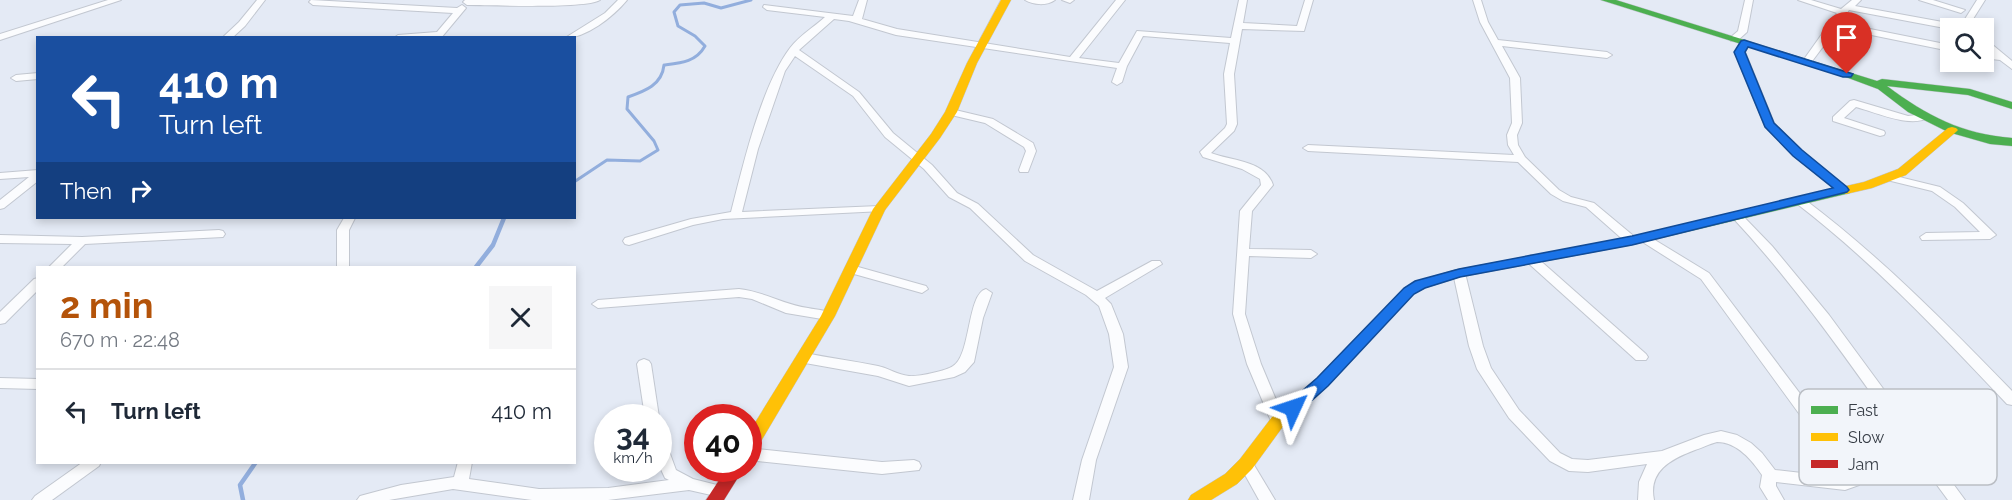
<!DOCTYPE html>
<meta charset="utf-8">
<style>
:root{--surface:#fff;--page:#f6f6f7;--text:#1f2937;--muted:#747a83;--line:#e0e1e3;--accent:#b45309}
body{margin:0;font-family:Raleway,sans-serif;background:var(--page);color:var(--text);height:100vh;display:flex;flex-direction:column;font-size:22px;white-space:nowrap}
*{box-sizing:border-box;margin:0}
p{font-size:20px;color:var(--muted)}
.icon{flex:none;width:33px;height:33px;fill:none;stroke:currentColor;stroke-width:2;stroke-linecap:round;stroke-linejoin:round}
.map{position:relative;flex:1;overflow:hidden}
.details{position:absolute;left:36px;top:266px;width:540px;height:198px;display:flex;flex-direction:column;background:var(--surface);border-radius:0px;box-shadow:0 3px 9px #0003}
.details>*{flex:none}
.banner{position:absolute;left:36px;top:36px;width:540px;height:183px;border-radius:0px;box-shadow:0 3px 9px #0003;background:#1a4fa0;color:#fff;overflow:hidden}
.tools{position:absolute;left:1940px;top:18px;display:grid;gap:12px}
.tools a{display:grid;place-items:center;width:54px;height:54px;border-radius:0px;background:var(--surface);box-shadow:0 3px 9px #0003;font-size:30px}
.speed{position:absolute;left:594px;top:404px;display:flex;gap:12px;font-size:30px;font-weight:700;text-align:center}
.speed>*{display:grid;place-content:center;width:78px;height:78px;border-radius:50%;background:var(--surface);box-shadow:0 3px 9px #0003;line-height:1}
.speed small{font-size:15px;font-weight:400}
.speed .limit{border:9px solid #d22;background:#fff;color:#111}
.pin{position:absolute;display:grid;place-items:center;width:51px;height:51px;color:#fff;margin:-62px -26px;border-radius:50% 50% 50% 0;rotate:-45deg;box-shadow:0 0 6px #0007}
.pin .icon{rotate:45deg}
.me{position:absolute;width:66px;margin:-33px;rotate:48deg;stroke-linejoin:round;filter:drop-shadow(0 0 4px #0008)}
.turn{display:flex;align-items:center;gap:21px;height:126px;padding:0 24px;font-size:27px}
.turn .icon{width:78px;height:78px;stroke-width:2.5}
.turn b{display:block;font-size:42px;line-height:51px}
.then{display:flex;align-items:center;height:57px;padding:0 24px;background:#0003;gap:12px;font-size:22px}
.round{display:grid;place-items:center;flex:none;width:63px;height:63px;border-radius:0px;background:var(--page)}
.head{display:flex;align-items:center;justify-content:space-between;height:102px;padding:0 24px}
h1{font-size:36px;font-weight:700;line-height:45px;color:var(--accent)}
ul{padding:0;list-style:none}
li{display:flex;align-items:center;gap:18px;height:84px;padding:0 24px;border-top:2px solid var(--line)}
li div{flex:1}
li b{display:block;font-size:22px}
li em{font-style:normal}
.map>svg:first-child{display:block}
</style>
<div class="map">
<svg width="2012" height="500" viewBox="0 0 2012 500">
<rect width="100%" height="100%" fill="#e4eaf5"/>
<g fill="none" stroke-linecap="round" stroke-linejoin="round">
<path stroke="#92aedd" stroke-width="3" d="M574,182L607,160L640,161L658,150L654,141L627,109L628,97C645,91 662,85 664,65C681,63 696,62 705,46L695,36L678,26L674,12L680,5L704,3L721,8L751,0"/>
<g stroke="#92aedd" stroke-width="4.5">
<polyline points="476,267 493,245 504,218"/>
<polyline points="243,500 240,485 256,462"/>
</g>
<g stroke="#c2c7d0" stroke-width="2">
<g id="street">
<polygon points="108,0 121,0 0,40 0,34"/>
<polygon points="257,0 265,0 245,26 232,38 222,38 239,22"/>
<polygon points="311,0 457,8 462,5 466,8 441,38 394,38 398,35 437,32 453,13 313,5 309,2"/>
<path d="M465,0H600C587,9 490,5 467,5L463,2Z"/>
<path d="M618,0H627C613,17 586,38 565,38L605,13Z"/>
<path d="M859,0H867L862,19L897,29L1070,57L1116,0H1125L1079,58L1119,63L1137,31L1231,38L1239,0H1247L1243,23L1297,26L1305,0H1313L1304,31L1242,29L1234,74L1237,124L1234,131L1211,153C1231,161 1265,160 1273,185L1252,211L1249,249L1311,250L1317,254L1311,258L1249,256L1245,314L1261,364L1285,421L1283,425L1278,426L1273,425L1271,421L1247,364L1233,314L1240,211L1261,185L1260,179L1242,169L1203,157L1200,152L1225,128L1227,124L1224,74L1230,43L1143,36L1127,66L1122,82L1117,85L1112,82L1117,68L896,35L849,21L834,19L799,50L859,92L893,133L932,165L957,193L978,204L1033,255L1097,291L1152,261H1160L1162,264L1105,298L1111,304L1123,334L1128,367L1096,460L1089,500H1073L1082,460L1114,367L1109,334L1099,306L1086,295L1025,261L970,208L949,197L924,169L885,137L853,96L795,56L785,71L758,149L742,212L879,206L885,209L883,211L723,219L693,225L629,245L625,244L623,241L625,238L691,219L731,212C744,162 761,87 790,48C799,36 814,27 825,17L767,10L763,7L764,5L853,16Z"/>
<path d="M1025,0H1055C1047,6 1033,5 1025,0Z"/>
<polygon points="1062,0 1074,0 1070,3"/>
<polygon points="1473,0 1481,0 1488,22 1498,40 1607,52 1612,55 1607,58 1502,46 1520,78 1522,123 1517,135 1518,145 1525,157 1559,190 1571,197 1594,203 1636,238 1638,241 1636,244 1628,244 1586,207 1563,201 1551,194 1518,162 1308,151 1303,148 1308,145 1514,155 1508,145 1507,135 1512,123 1510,78 1480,22"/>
<polygon points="1745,0 1753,0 1747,32 1737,41 1731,41 1731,37 1738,31"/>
<polygon points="1798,0 1811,0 1841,9 1852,0 1861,0 1855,6 1959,25 1963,28 1950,29 1849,10 1840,23 1950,45 1950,51 1837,28 1810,64 1807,65 1802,62 1837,13"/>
<polygon points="1919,0 1933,0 1965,10 1961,13"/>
<polygon points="1977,0 1985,0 1973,19 1976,28 1968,28 1965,19"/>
<polygon points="1983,37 2012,61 2012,69 2000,60 1983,58 1983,52 1993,54 1983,45"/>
<polygon points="1745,40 1750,43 1745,52 1774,123 1801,151 1847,188 1849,190 1847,192 1839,192 1793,155 1765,126 1735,52 1742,41"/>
<polygon points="38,73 38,79 16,81 11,78 16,75"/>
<path d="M1854,100L1908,116L1924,114L1929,117C1912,129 1875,112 1856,107L1844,118L1884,131L1885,133L1884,135L1880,136L1833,121V117L1850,101Z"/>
<polygon points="951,109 993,119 1033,143 1036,151 1028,172 1020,172 1019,170 1026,151 1024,147 985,123 947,114 947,110"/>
<polygon points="38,170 38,181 4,208 0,209 0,200 29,177 0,179 0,173"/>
<polygon points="1891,175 1940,187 1963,203 1996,235 1990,239 1922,240 1920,237 1926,233 1980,232 1955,207 1932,191 1887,180 1885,178 1887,176"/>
<path d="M1800,198L1804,199C1880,256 1946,323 2012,391V405L2007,404C1940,333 1874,263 1796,203L1794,201L1796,199Z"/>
<path d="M1737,213L1741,214L1772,246L1829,315L1965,500H1948C1877,405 1814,305 1733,218L1731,216Z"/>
<polygon points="344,218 355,218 349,230 349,267 337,267 337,230"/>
<polygon points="219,230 223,231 225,234 223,237 85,244 62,267 49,267 72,244 0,243 0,235 82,237"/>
<path d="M1645,234L1709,273L1857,469L1862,481L1859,485L1845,490L1776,482V486L1784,500H1768L1760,487L1762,475C1752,460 1737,442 1717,442C1709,444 1702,448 1695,450C1671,459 1648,471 1654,500H1638L1639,482L1647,464L1588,472L1569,471L1550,461L1509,418L1477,369L1469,346L1453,273L1455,270H1463L1465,273L1483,346L1491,368L1519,410L1560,453L1572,459L1588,460L1662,451L1704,435L1721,431L1737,435L1751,443L1762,453L1775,470L1846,478L1701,279L1641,241L1639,238L1641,235Z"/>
<polygon points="1531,255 1535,256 1646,354 1648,357 1646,360 1636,360 1527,262 1525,259"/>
<polygon points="851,265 926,286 928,289 922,293 847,272 845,269 847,266"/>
<polygon points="38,278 38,290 5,323 0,324 0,312 34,279"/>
<path d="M739,289C765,292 782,304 808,308C817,310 829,310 834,316L828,320L786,313L752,299L739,297L598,308L592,304L598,300Z"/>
<path d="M986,289L992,293L983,318L974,362L965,372L954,377L909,386L878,376L805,363L800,361L798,358L800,355L805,353C829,358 854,361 878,366C888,368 898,375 909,376C917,377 946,371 953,366C971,356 967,294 986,289Z"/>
<polygon points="644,359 649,361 651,364 659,417 658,418 645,417 637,364 639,361"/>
<polygon points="0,378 38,379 38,389 0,388"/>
<polygon points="658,435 663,436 665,440 676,470 693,479 725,487 728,491 725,495 720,497 689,490 608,500 532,500 453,489 389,500 357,500 360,496 401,485 454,477 458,462 472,462 469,479 539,489 608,488 669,480 665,478 658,463"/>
<polygon points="748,448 882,462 914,460 919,462 921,466 919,470 882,474 748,460"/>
<polygon points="1246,458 1251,460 1275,500 1259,500 1239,464 1241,460"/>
<polygon points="83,462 101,462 99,466 52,500 32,500 35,496"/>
</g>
</g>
<g stroke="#c2c7d0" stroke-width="1">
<g id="fast">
<path d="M1601,0H1616L1877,81L1882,79L1970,89L2012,102V109L1968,95L1887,86C1927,116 1962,134 2012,138V146L1990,144L1948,132L1908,112L1878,89L1843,76Z"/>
<polygon points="1846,186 1852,190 1850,193 1632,245 1461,277 1425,288 1414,294 1386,323 1381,325 1374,320 1404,288 1415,282 1454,270 1632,237"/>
</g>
</g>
<g stroke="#c2c7d0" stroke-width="1">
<g id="slow">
<polygon points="1001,0 1011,0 977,63 957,112 940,138 885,210 835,316 754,453 748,455 748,434 821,316 873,209 931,134 945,112 967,63"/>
<polygon points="1952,127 1956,128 1958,130 1956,132 1906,175 1872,188 1846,194 1840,190 1842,187 1864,182 1898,169 1948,128"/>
<polygon points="1381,315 1386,317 1388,320 1386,323 1327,386 1284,425 1252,469 1237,484 1211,500 1188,500 1191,495 1225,474 1240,459 1272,417 1317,378 1376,317"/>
</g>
</g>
<g stroke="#c2c7d0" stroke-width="1">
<polygon id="jam" points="727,468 744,468 724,500 706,500"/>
</g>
<use href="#street" fill="#fbfcfe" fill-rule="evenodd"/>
<use href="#fast" fill="#4caf50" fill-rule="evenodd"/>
<use href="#slow" fill="#ffc107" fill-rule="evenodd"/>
<use href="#jam" fill="#c62828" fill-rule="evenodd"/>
</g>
<polygon fill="#1a73e8" stroke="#114b97" stroke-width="1.5" points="1744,40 1853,74 1851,77 1843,77 1748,47 1745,52 1774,123 1802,150 1847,187 1849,190 1847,192 1632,245 1460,277 1425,288 1414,294 1328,386 1299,412 1287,412 1285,408 1287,404 1317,378 1404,288 1415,281 1459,269 1632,236 1833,188 1793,156 1765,127 1734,52 1741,41"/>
<rect x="1799" y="389" width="198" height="96" rx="9" fill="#f2f5fa" stroke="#babec4" stroke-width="1.5"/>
<rect x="1811" y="406" width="27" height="8" fill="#4caf50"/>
<rect x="1811" y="433" width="27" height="8" fill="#ffc107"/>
<rect x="1811" y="460" width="27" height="8" fill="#c62828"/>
<g font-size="16" fill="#373d46">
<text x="1848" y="416">Fast</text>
<text x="1848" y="443">Slow</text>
<text x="1848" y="470">Jam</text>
</g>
</svg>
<div class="tools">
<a><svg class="icon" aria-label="search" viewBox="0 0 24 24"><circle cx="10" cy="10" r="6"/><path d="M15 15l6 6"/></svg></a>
</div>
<div class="speed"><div>34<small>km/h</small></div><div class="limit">40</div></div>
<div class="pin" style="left:1847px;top:74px;background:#d93025"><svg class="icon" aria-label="arrive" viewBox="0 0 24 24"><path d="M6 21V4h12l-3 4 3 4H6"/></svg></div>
<svg class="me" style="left:1293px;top:408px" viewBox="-20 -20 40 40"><path d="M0-17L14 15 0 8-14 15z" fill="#1a73e8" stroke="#fff" stroke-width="4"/></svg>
<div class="banner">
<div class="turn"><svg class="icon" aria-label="left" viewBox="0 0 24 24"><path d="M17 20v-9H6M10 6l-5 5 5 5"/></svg><div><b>410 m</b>Turn left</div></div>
<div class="then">Then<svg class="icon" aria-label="right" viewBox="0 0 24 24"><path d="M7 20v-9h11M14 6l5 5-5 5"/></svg></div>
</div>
<section class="details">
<div class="head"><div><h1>2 min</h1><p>670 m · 22:48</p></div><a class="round"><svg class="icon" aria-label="close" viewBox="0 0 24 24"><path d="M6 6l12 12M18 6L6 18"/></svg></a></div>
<ul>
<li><svg class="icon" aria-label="left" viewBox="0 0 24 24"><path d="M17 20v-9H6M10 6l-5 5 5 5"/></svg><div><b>Turn left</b></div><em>410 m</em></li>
</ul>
</section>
</div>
